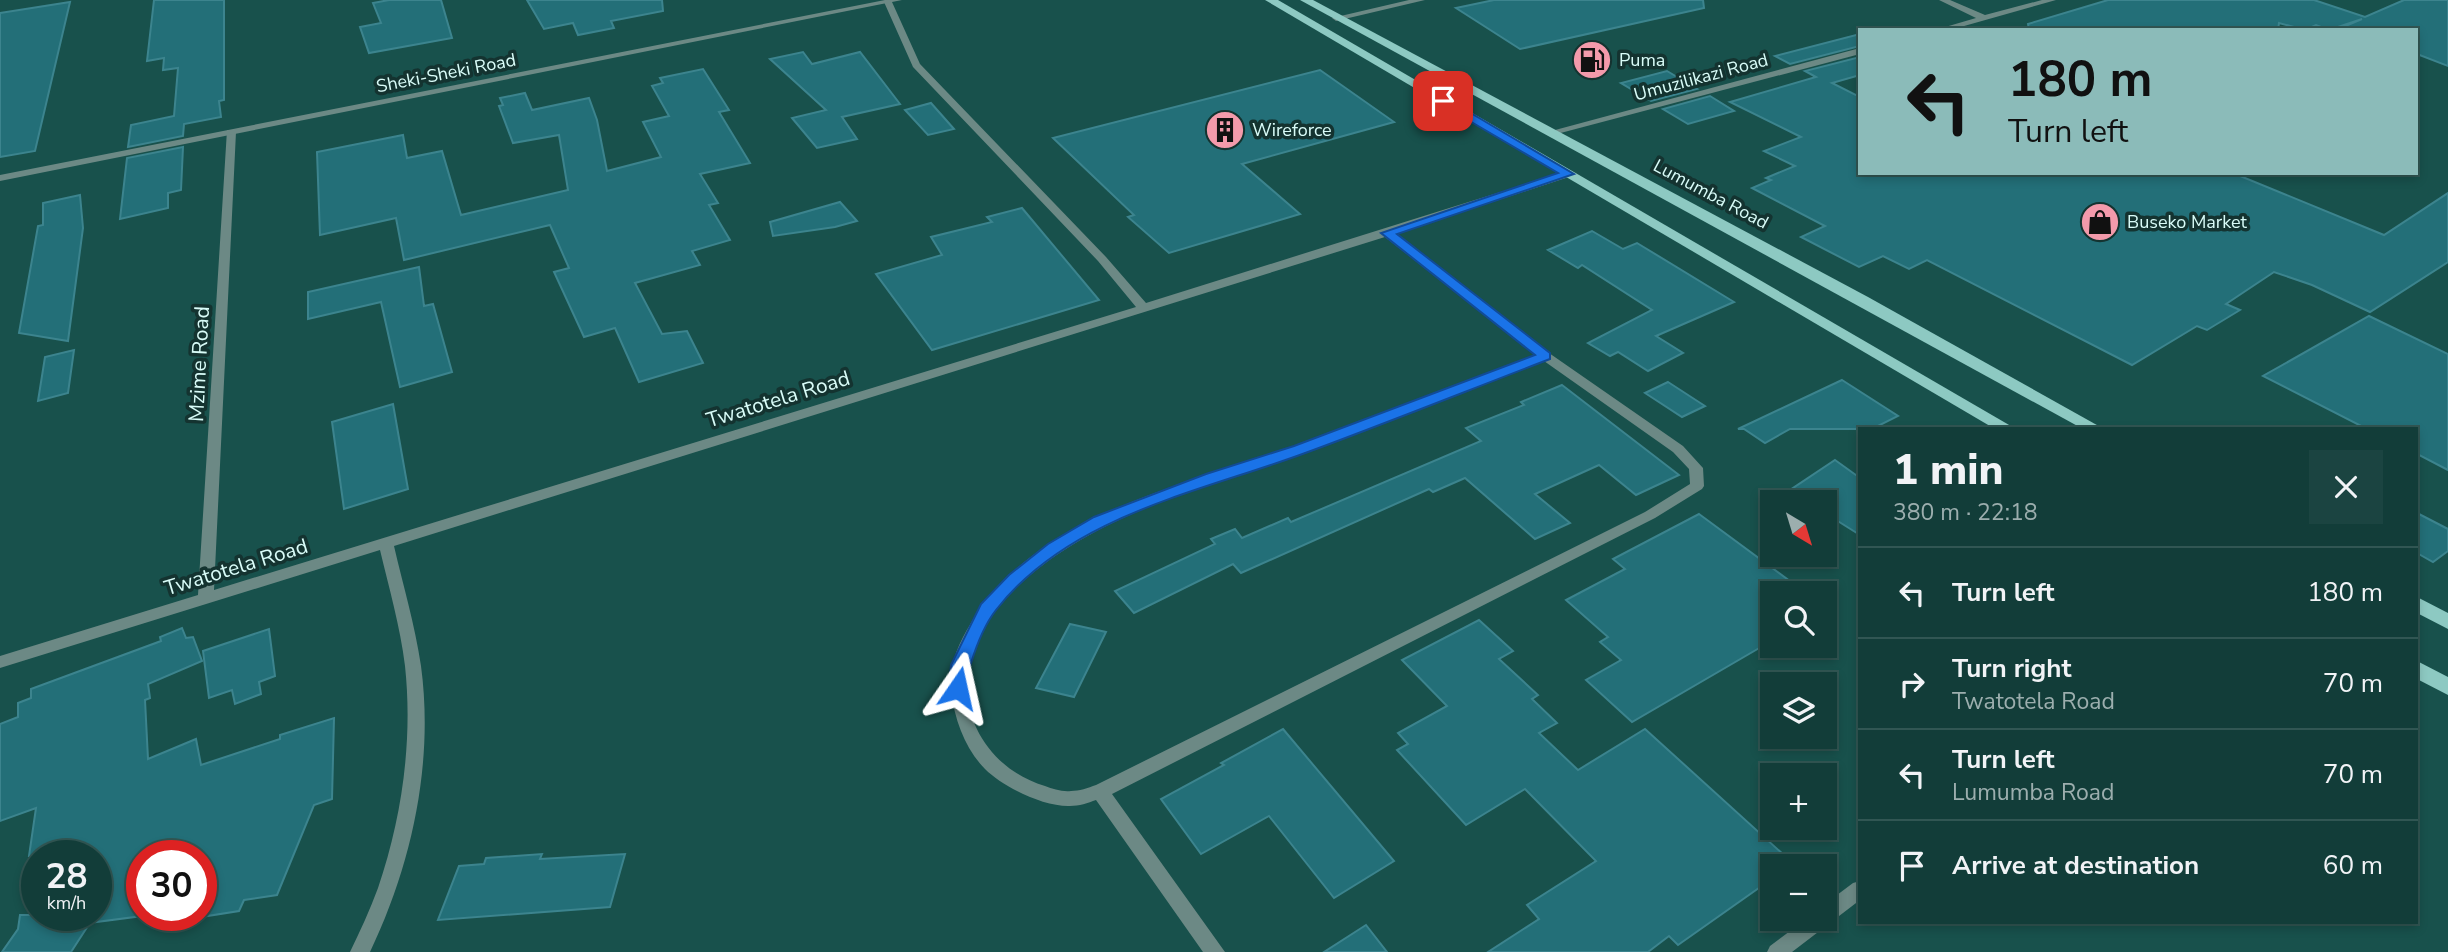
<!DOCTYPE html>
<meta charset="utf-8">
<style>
:root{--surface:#123d39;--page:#1b4441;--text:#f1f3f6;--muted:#9caeae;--line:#315653}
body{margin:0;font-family:"Nunito Sans",sans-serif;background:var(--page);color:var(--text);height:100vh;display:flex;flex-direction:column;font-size:26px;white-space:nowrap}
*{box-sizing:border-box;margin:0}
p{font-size:23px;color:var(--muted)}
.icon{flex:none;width:38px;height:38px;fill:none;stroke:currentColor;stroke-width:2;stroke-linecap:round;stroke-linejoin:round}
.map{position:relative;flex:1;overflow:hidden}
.sheet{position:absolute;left:1858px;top:427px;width:560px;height:497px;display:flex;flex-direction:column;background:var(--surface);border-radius:0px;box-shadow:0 4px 10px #0003,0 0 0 2px var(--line)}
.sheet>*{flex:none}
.hud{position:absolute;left:1858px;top:28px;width:560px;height:147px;border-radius:0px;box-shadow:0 4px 10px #0003,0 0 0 2px var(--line);background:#8bbbb9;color:#111;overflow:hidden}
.needle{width:46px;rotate:142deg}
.tools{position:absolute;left:1760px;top:490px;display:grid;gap:14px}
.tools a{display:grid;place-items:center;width:77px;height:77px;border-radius:0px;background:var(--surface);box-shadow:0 4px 10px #0003,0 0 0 2px var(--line);font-size:35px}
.speed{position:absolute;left:21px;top:840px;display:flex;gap:14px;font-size:35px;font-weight:700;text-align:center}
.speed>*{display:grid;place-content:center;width:91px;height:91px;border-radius:50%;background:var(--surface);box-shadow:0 4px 10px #0003,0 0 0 2px var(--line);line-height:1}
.speed small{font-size:18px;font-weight:400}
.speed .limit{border:10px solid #d22;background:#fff;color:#111}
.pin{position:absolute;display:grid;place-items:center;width:60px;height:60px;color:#fff;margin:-30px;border-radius:14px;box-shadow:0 4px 10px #0006}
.me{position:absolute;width:77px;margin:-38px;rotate:11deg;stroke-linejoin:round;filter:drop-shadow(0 0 5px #0008)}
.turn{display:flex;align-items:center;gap:24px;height:147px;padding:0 35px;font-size:32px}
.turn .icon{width:91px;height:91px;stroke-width:2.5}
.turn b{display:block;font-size:49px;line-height:60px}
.round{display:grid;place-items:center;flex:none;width:74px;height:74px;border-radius:0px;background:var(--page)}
.overview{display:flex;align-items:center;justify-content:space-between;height:119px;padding:0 35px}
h1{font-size:42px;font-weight:800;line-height:52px}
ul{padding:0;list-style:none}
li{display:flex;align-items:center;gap:21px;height:91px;padding:0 35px;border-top:2px solid var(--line)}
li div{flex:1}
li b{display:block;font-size:26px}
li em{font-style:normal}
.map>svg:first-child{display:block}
</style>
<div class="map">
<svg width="2448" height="952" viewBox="0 0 2448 952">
<rect width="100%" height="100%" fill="#18514c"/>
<g fill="#236f78" stroke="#3c848e" stroke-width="2">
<polygon points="154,0 224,0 224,100 219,101 221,117 184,124 183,136 128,147 131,125 174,116 178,68 163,70 164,58 147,61"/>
<polygon points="389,0 441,0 452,38 369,53 360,27 381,23 373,3"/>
<polygon points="527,0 662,0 663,11 611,21 614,28 578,35 573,23 544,29"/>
<polygon points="1494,0 1703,0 1704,8 1520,49 1456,8"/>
<polygon points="2108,0 2314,0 2365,17 2404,0 2448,0 2448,66 2417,54 2417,30 2336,30 2362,19 2329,30 2316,25 2305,30 2279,23 2278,30 2029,30 2028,24"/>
<polygon points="70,2 35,151 0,157 0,13"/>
<polygon points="1860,34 1860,46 1790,64 1775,56"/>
<polygon points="803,52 812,64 860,52 900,104 842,117 857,139 817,148 792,118 826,110 770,59"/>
<polygon points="1860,57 1860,75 1832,83 1860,97 1860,173 2233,173 2384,235 2448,193 2448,262 2370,312 2312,285 2274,272 2226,304 2240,310 2207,330 2197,326 2132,365 1927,260 1909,269 1883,256 1859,267 1801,237 1825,226 1752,188 1771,180 1766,178 1795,166 1764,151 1801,137 1730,102 1816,77 1805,71"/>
<polygon points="703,69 729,110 719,112 750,163 700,174 718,203 709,205 730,240 692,251 700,265 635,283 662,334 687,331 703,363 639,382 615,328 584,337 554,272 569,268 550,225 404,260 396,218 320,235 317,152 403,135 407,158 442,151 461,215 568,190 559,135 513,143 499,106 503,105 500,98 525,93 532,110 589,98 597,120 607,171 661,157 643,122 669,116 652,86 663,83 660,78"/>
<polygon points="1320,70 1394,122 1242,164 1300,214 1169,253 1128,217 1134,215 1053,138"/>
<polygon points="1667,71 1697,89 1651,101 1621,83"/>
<polygon points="1710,96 1734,111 1688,124 1663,109"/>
<polygon points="931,103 954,129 928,135 905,110"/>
<polygon points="183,147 181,190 168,193 168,208 120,219 127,158"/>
<polygon points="80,195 83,228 68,341 19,333 38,226 43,225 43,203"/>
<polygon points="840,202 857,221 835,227 773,236 770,222"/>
<polygon points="1022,208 1099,300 932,350 876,274 942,255 931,237 992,222 987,217"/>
<polygon points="1592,231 1623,249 1637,243 1734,302 1656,336 1683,353 1648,371 1618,352 1610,356 1588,343 1652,310 1582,265 1578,268 1548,250"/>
<polygon points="419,267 424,306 433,304 452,372 400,387 381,302 308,319 308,292"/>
<polygon points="2369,316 2448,354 2448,470 2417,454 2417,429 2367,429 2263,376"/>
<polygon points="74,350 68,393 38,401 45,357"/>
<polygon points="1842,380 1898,416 1872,429 1790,429 1765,443 1744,429 1738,429"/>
<polygon points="1668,382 1705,406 1682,417 1645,393"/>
<polygon points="1562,385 1679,475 1636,495 1599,465 1535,494 1570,523 1535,539 1465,478 1433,492 1429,489 1241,573 1233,564 1134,613 1115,591 1215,544 1211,539 1235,529 1242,538 1288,518 1291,522 1481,441 1466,428 1524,405 1521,402"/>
<polygon points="393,404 408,489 344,509 332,422"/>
<polygon points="1835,460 1860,478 1860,535 1825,513 1825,502 1772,502"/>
<polygon points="2417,513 2448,529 2448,551 2433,562 2417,553"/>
<polygon points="1699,514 1806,593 1773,593 1773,640 1632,722 1586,680 1621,660 1600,642 1608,637 1566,600 1625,569 1613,559"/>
<polygon points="1479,620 1513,651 1499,659 1538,695 1532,699 1557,723 1539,733 1578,770 1645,729 1796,866 1773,866 1773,878 1678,945 1669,936 1648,952 1488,952 1539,919 1527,905 1596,861 1525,789 1466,825 1397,750 1408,744 1398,733 1447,706 1402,660"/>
<polygon points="1070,624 1106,632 1074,697 1036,688"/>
<polygon points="182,628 186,638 193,637 202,661 148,684 150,698 145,700 148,759 196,739 201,765 280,739 280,735 334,718 332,799 314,805 277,895 244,900 239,911 201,917 201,856 142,856 142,916 96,922 96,856 29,856 36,808 0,821 0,724 18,717 18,703 31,698 31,689 161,641 160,637"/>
<polygon points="269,629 275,676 259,682 261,694 235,704 232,690 209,698 203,651"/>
<polygon points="1283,729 1394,861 1334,898 1269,816 1201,854 1161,799 1224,765 1221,763"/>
<polygon points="542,854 540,859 625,854 610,907 438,920 459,866 484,864 486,858"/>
<polygon points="20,915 95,915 71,952 2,952 18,929"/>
<polygon points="1366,925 1387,952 1324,952"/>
</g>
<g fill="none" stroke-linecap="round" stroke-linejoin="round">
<g fill="#6c8985" fill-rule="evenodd">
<path d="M885,0L892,2L920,64L1106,257L1146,303L1564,172H1572V176L1395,234L1549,353L1683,446L1703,468L1704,486L1702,489L1655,518L1112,794L1225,952H1203L1096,800C1088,803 1079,806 1070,806C1044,807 1003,787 985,769C965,749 955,720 951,692C948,667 958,644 971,623C1036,513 1188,485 1299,445C1378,417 1457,385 1536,355L1385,237L394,546C403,585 415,625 421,666C434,763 412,864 370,952H350C360,931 370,910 378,888C402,818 413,740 405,666C400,626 389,588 380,550L0,668V656L198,595L227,130L236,132L214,590L1136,307L1098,261L913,67L884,2ZM1544,361L1673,452L1689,469L1690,484L1645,512L1096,785C1088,788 1079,791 1071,791C1062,792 1053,789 1045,786C996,772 962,725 967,674C971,640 995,606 1020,584C1100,511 1207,488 1306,452C1386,424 1465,391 1544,361Z"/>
<polygon points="1409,0 1425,0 1336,21 1332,18"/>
<polygon points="1939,0 1950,0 1985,15 2042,0 2056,0 1950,30 1935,30 1976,18"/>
<polygon points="1860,48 1860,54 1553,135 1544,133"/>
<polygon points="1860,881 1860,900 1792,952 1767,952 1770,946 1806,919 1825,919 1825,904 1853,883"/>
</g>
<polygon fill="#6c8985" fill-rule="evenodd" points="885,0 902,0 0,181 0,175"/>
<g fill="#8dc9c2" fill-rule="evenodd">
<polygon points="1265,0 1278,0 2016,429 1995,429"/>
<polygon points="1300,0 1313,0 1868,297 2104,429 2083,429"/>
<polygon points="2417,597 2448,613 2448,629 2417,613"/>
<polygon points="2417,661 2448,677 2448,695 2417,679"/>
</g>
</g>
<path fill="#1a73e8" stroke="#114b97" stroke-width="2" d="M1439,99H1447L1574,174L1397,234L1550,353V359C1469,390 1389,422 1308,452C1201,492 1070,515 996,610C985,624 976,647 971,663C967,673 970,684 965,694L958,696L952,694L949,688L951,665L981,604L1009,575L1048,544L1094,517L1206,474L1294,446L1535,355L1381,233L1558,173L1439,103Z"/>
<defs>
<g id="fuel-disc" transform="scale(2.0125)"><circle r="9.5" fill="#f39aab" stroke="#143330"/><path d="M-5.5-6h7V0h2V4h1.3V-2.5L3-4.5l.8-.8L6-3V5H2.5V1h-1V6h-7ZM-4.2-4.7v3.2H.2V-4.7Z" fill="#111"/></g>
<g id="building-disc" transform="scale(2.0125)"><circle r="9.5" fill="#f39aab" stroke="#143330"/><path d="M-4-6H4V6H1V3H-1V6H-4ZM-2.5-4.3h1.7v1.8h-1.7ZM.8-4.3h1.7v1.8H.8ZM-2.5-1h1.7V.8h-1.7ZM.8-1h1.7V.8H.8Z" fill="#111"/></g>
<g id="shop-disc" transform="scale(2.0125)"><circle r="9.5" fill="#f39aab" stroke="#143330"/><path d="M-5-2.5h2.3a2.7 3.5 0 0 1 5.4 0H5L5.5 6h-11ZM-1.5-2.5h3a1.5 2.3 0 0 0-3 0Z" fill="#111"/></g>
</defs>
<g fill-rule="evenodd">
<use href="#fuel-disc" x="1592" y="60"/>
<use href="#building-disc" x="1225" y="130"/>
<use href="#shop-disc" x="2100" y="222"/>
</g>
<g text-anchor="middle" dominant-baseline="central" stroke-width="7" stroke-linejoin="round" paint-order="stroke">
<g font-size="18" fill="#d9fcf8" stroke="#143330" text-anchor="start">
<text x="1619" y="60">Puma</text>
<text x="1252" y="130">Wireforce</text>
<text x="2127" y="222">Buseko Market</text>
</g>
<g font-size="18" fill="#d9fcf8" stroke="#143330">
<text transform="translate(446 73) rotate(-11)">Sheki-Sheki Road</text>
<text transform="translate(1701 77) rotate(-15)">Umuzilikazi Road</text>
<text transform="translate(1711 194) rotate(28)">Lumumba Road</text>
</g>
<g font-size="21" fill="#d9fcf8" stroke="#143330">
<text transform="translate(199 364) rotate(-87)">Mzime Road</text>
<text transform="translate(778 399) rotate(-17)">Twatotela Road</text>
<text transform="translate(236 567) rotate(-17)">Twatotela Road</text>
</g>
</g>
</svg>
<div class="tools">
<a><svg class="needle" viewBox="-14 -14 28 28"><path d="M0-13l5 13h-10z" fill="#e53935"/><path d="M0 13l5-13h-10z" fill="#9caeae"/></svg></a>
<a><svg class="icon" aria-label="search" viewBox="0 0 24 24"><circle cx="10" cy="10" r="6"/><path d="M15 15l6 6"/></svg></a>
<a><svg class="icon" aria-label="layers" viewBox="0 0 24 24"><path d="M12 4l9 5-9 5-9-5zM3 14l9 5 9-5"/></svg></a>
<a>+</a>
<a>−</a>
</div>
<div class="speed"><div>28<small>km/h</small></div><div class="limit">30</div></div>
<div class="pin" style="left:1443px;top:101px;background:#d93025"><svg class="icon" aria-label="arrive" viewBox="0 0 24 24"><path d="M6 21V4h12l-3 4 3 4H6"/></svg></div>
<svg class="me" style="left:958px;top:688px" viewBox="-20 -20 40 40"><path d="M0-17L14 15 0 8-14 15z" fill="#1a73e8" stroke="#fff" stroke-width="4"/></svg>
<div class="hud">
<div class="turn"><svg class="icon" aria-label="left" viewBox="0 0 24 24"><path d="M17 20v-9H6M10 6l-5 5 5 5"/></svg><div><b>180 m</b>Turn left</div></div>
</div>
<section class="sheet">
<div class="overview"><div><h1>1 min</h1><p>380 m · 22:18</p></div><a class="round"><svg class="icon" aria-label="close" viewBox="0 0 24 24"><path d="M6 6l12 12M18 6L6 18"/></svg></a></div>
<ul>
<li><svg class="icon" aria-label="left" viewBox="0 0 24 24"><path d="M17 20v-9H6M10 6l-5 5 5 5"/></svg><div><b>Turn left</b></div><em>180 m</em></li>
<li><svg class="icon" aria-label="right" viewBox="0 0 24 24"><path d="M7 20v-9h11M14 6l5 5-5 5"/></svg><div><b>Turn right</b><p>Twatotela Road</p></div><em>70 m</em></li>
<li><svg class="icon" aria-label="left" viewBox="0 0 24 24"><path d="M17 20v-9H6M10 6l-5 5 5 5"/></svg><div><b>Turn left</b><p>Lumumba Road</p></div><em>70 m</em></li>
<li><svg class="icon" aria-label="arrive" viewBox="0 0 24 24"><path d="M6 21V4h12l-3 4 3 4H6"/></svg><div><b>Arrive at destination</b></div><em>60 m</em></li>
</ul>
</section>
</div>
